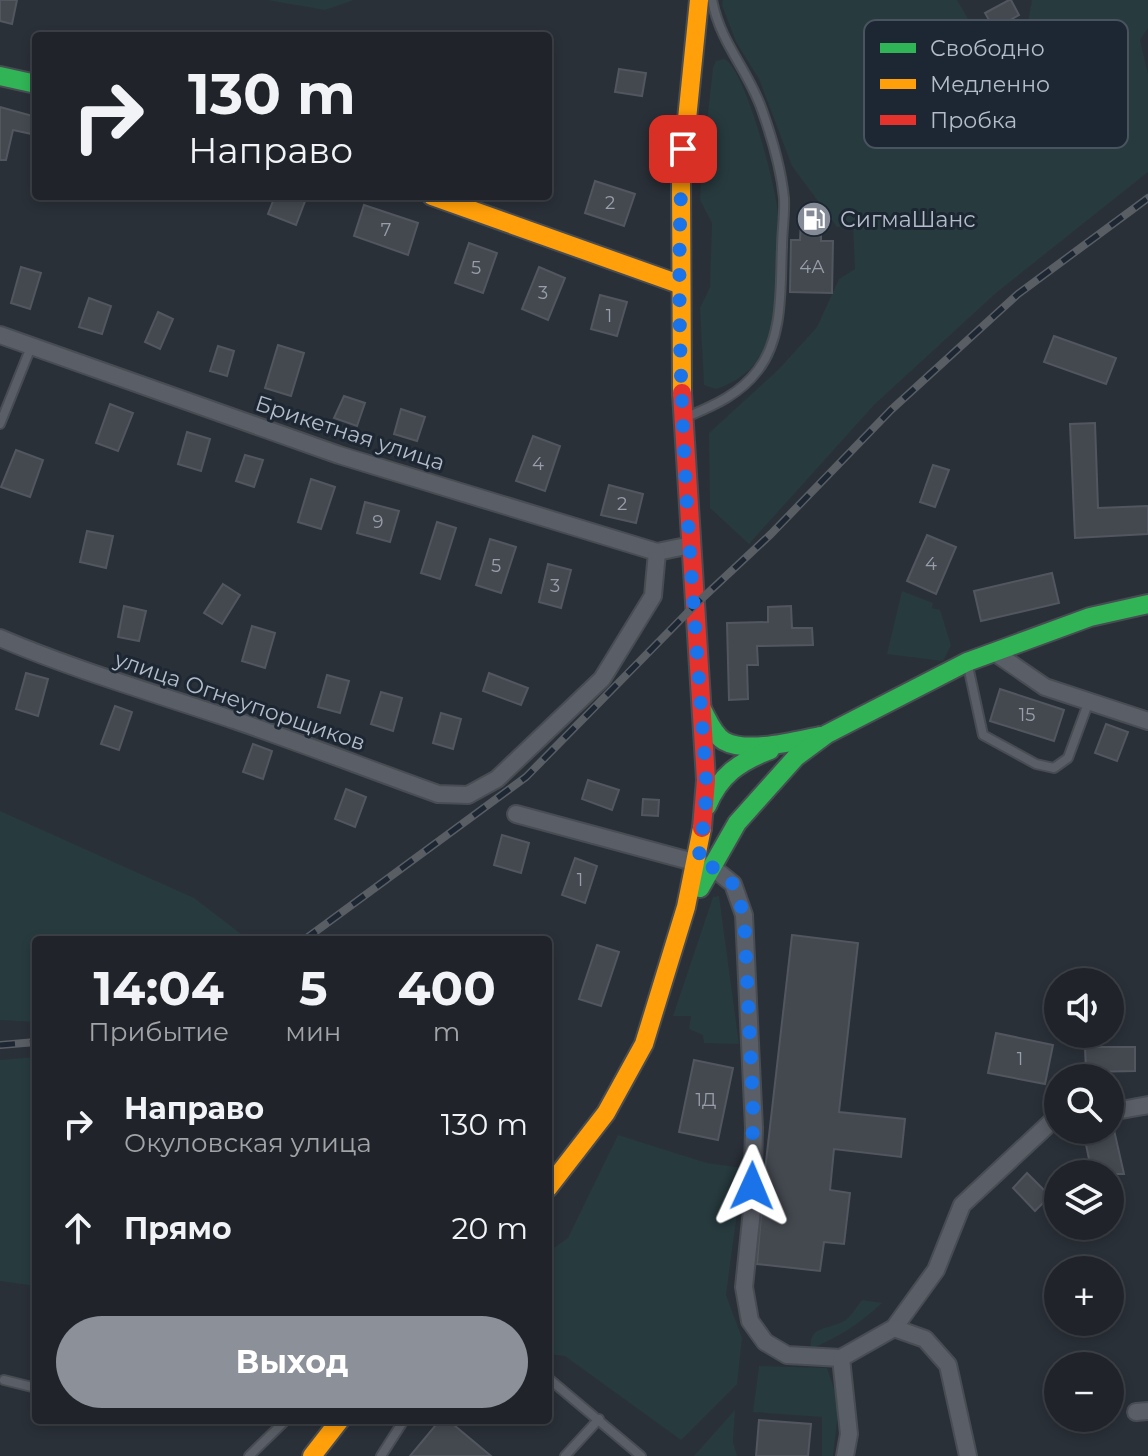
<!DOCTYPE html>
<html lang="ru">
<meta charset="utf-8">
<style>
:root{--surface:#20242a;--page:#2d3036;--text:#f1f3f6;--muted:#a2a4a8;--line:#3d4147;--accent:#8c9099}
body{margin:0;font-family:Montserrat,sans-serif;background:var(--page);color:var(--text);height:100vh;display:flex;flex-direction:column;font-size:30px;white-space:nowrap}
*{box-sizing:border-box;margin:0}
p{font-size:26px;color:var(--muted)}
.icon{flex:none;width:44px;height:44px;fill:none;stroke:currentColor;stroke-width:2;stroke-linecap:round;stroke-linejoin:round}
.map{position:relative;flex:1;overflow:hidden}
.sheet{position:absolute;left:32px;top:936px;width:520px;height:488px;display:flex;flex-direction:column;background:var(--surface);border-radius:8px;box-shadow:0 4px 12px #0003,0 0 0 2px var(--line)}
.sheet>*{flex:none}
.banner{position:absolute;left:32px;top:32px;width:520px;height:168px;border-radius:8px;box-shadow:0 4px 12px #0003,0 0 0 2px var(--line);background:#20242a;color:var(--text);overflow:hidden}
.buttons{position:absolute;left:1044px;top:968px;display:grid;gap:16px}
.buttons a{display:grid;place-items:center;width:80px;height:80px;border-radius:50%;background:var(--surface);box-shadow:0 4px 12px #0003,0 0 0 2px var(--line);font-size:40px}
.pin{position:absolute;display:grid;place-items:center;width:68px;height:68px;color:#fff;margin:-34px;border-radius:16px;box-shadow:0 4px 12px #0006}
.me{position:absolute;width:88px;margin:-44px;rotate:1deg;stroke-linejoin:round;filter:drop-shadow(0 0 6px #0008)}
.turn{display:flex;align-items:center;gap:28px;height:168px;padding:0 24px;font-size:36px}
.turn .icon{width:104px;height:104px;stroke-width:2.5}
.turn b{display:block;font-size:56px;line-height:68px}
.eta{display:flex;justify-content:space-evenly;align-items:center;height:136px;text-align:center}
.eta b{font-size:48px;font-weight:700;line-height:56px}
.cta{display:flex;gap:16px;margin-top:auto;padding:16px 24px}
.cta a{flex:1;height:92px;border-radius:48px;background:var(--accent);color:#fff;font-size:32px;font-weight:700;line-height:92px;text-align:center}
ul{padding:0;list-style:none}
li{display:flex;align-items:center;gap:24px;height:104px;padding:0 24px}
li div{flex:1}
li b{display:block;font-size:30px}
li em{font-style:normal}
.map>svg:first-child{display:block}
</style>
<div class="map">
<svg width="1148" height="1456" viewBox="0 0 1148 1456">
<rect width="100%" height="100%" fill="#2a3038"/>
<g fill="#273a3e">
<polygon points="267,0 354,0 325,10"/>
<polygon points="723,0 957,0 987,51 1024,43 1032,0 1148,0 1148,28 1140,40 1148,74 1148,172 996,293 875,404 749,544 710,508 709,433 779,369 817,327 839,279 855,269 853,226 837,227 792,166 759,79 736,42 722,5"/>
<path d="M724,59C745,67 776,187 778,213C779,228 777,246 776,262C774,286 775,312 770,335C763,362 742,381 716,389L704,385L700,308L710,287L712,223L700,200L701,177L713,68L716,61Z"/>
<polygon points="902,591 933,603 932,608 940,610 951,645 943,661 887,654"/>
<polygon points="0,811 194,898 249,940 36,940 36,1022 0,1020"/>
<polygon points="719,896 739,1044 704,1043 703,1035 689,1029 691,1016 673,1016 713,897"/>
<polygon points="36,1057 36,1286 0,1281 0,1060"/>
<polygon points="618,1135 707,1163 743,1168 726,1295 742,1338 737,1384 681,1440 565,1356 548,1354 548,1252 568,1238"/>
<path d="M862,1300L882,1303C860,1324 838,1337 811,1349C808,1325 829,1330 844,1321C851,1317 857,1306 862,1300Z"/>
<polygon points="759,1366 827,1368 839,1404 833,1456 822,1456 822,1417 753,1412"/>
<polygon points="735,1410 733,1442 737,1456 694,1456"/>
</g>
<g fill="#444950" stroke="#52575f" stroke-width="2">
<polygon points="0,0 17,0 12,24 0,21"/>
<polygon points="1009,0 1011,0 1019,15 994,29 985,13"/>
<polygon points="619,69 646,73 642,96 615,92"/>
<polygon points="0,107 36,117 36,135 13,130 6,160 0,160"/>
<polygon points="595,181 635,194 624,226 585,213"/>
<polygon points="275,196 307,196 296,225 268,214"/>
<polygon points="364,205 418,223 408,255 354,236"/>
<polygon points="801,220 821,221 821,241 833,241 832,293 790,292 791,240 800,240"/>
<polygon points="469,243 497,253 483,293 455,283"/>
<polygon points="21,267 41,273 30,309 11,303"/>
<polygon points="539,267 565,278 548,320 522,309"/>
<polygon points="600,295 627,302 617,336 591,329"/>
<polygon points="89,298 111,306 102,334 79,327"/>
<polygon points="158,312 173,319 160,349 145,342"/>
<polygon points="1054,336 1116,358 1106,384 1044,362"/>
<polygon points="278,345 304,353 291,396 265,388"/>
<polygon points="218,346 234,351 227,376 210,371"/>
<polygon points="344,396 365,403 357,426 334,418"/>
<polygon points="110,404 133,413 118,451 96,443"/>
<polygon points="401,409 425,417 417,441 394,434"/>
<polygon points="1095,423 1098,508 1148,506 1148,534 1075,538 1070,424"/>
<polygon points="187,432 210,439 201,471 178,464"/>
<polygon points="533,436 560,446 545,491 516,481"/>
<polygon points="16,450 43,460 30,497 1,487"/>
<polygon points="245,455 263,460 254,487 236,481"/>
<polygon points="933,465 949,470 935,507 920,502"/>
<polygon points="311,479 335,487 321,529 298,522"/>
<polygon points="609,485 643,494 636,523 601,515"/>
<polygon points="365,502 399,511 390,542 357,533"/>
<polygon points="437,522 456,528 440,579 421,573"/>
<polygon points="87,531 113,536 106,568 80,562"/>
<polygon points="927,535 956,547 936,594 907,581"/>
<polygon points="490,539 516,547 501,593 476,585"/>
<polygon points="548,564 571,570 561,608 539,602"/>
<polygon points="1052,573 1059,603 981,621 974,591"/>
<polygon points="223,584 240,595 222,624 204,613"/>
<polygon points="124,606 146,611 139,641 118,637"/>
<polygon points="791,606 792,628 812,628 813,645 757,646 758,665 747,665 748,699 729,700 727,623 768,622 768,607"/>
<polygon points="252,626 275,633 265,668 242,661"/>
<polygon points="26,673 48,679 38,716 16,709"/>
<polygon points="489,673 528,688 521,705 483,691"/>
<polygon points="327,675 349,681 340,713 318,707"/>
<polygon points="1000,689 1064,710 1054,741 990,721"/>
<polygon points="381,692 402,698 393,731 371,724"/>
<polygon points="115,706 132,712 119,750 101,744"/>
<polygon points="441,713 461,719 453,749 433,743"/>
<polygon points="1106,724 1128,732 1117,761 1095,753"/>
<polygon points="253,744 272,751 263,779 243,772"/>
<polygon points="588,780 619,790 612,810 582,799"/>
<polygon points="346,789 366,797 355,827 335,819"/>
<polygon points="643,799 659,800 658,816 642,815"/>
<polygon points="502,835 529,843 521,873 494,865"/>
<polygon points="575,858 597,866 585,903 562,895"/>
<polygon points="792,935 858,943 839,1112 905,1119 901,1157 834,1149 830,1190 850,1193 844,1244 824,1242 820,1271 757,1264 764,1179"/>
<polygon points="597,945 619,952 601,1006 579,999"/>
<polygon points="996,1033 1053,1045 1045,1084 988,1073"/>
<polygon points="1085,1047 1135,1047 1135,1071 1086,1072"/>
<polygon points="694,1060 733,1068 718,1140 679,1132"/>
<polygon points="1083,1130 1114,1130 1124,1174 1092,1174"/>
<polygon points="1027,1173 1050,1196 1035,1211 1013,1188"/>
<polygon points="440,1420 448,1420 491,1456 410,1456"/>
<polygon points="759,1420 811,1424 808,1456 756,1456"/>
</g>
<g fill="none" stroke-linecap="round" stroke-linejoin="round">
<g stroke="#484c53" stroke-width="12">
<g id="lane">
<path d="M689,416C715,405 740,394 758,370C784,336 780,287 782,247C782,231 785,214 784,198C781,169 772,138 762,110C748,69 721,45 712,0"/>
<polyline points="0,424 31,347"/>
<polyline points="968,666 983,735 1036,764 1054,768 1068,758 1089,701"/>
<polyline points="548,1378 641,1456"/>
<polyline points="4,1380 36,1388"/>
<polyline points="249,1456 286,1420"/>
<polyline points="381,1456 404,1420"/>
<polyline points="565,1456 599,1419"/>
</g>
</g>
<g stroke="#484c53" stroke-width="20">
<g id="street">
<polyline points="0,335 339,455 657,552 691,545"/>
<path d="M0,638C77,671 158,694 237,721C304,744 371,770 438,794L468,795L497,779L602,679L653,596L657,552"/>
<polyline points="994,652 1045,687 1148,721"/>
<polyline points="516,814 712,867 733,884 744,915 754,1128 752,1210 744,1287 750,1321 765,1342 787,1355 841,1358 894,1328 936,1270 962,1205 1051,1122 1058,1121"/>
<polyline points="1110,1112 1148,1105"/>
<polyline points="894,1328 925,1339 948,1365 968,1456"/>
<polyline points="841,1358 849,1434 845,1456"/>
<polyline points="1136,1412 1148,1411"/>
</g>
</g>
<g stroke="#484c53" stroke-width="22">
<g id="fast">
<polyline points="0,76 36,84"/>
<path d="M702,709C708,720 713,734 724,741C747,754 795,741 820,736"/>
<path d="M707,806C720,775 739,762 770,750"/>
<polyline points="700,888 737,823 796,757 827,734 967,662 1090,617 1148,604"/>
</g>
</g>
<g stroke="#484c53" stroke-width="22">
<g id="slow">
<polyline points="432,196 679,284"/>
<polyline points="682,393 681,179 699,0"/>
<polyline points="548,1188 606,1113 644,1044 686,907 702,828"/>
<polyline points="312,1456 340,1420"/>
</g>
</g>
<g stroke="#484c53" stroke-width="22">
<polyline id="jam" points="682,393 706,780 702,828"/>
</g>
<use href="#lane" stroke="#5a5e66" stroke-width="8"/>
<use href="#street" stroke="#5a5e66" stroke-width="16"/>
<use href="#fast" stroke="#30b455" stroke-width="18"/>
<use href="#slow" stroke="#ff9f0a" stroke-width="18"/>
<use href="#jam" stroke="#e5322d" stroke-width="18"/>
<g stroke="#595d64" stroke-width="8">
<g id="rail">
<polyline points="304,940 526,777 695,605 771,534 891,410 1018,294 1148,198"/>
<polyline points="0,1045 36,1042"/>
</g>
</g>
<use href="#rail" stroke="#1d2633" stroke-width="5" stroke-dasharray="15" stroke-linecap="butt"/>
</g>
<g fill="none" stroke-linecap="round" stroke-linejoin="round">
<path stroke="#1a73e8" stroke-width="14" stroke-dasharray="0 25.2" d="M683,149C671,358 692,570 706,780L705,813L698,863L712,867L733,884L744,915L753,1105L752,1186"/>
</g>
<defs>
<g id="fuel-disc" transform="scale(1.8)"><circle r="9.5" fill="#848b96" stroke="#1d2633"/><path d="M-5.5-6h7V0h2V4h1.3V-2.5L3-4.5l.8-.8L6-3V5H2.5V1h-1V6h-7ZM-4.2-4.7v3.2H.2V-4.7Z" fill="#fff"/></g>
</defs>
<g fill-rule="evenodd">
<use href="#fuel-disc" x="814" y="219"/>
</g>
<g text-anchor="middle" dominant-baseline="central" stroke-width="6" stroke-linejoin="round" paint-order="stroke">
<g font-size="18" fill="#989fab">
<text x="610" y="203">2</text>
<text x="386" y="230">7</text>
<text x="812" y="267">4А</text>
<text x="476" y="268">5</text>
<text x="543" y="293">3</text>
<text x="609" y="316">1</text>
<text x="538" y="464">4</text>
<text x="622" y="504">2</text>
<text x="378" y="522">9</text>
<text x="931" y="564">4</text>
<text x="496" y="566">5</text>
<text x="555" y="586">3</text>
<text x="1027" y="715">15</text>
<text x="580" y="880">1</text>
<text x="1020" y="1059">1</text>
<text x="706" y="1100">1Д</text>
</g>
<g font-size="22" fill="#b4bcc9" stroke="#1d2633" text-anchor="start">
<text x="840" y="219">СигмаШанс</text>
</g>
<g font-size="22" fill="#b4bcc9" stroke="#1d2633">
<text transform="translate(350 433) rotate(18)">Брикетная улица</text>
<text transform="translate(240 701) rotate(19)">улица Огнеупорщиков</text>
</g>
</g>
<rect x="864" y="20" width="264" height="128" rx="12" fill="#1d2633" stroke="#4a5360" stroke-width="2"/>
<rect x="880" y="43" width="36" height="10" fill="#30b455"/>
<rect x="880" y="79" width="36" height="10" fill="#ff9f0a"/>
<rect x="880" y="115" width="36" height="10" fill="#e5322d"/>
<g font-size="22" fill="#b4bcc9">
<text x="930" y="56">Свободно</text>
<text x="930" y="92">Медленно</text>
<text x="930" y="128">Пробка</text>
</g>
</svg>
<div class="buttons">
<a><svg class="icon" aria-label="sound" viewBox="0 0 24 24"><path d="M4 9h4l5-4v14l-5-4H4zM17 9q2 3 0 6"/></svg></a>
<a><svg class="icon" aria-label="search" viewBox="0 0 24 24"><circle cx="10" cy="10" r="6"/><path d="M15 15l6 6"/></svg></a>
<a><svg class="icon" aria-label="layers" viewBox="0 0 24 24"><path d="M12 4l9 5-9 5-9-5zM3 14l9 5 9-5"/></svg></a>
<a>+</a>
<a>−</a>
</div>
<div class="pin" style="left:683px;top:149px;background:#d93025"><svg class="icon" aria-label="arrive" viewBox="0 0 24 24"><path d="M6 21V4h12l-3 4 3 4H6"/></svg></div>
<svg class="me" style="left:752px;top:1186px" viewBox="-20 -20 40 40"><path d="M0-17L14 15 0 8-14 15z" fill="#1a73e8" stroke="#fff" stroke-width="4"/></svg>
<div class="banner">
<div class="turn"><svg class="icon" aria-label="right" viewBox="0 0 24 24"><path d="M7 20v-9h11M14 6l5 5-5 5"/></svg><div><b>130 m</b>Направо</div></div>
</div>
<section class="sheet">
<div class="eta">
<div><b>14:04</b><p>Прибытие</p></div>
<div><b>5</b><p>мин</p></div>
<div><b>400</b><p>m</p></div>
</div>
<ul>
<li><svg class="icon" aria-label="right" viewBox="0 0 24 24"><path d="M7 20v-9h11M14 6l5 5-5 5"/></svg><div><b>Направо</b><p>Окуловская улица</p></div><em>130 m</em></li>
<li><svg class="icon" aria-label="ahead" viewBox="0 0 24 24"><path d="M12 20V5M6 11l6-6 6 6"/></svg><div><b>Прямо</b></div><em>20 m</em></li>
</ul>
<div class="cta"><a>Выход</a></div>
</section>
</div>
